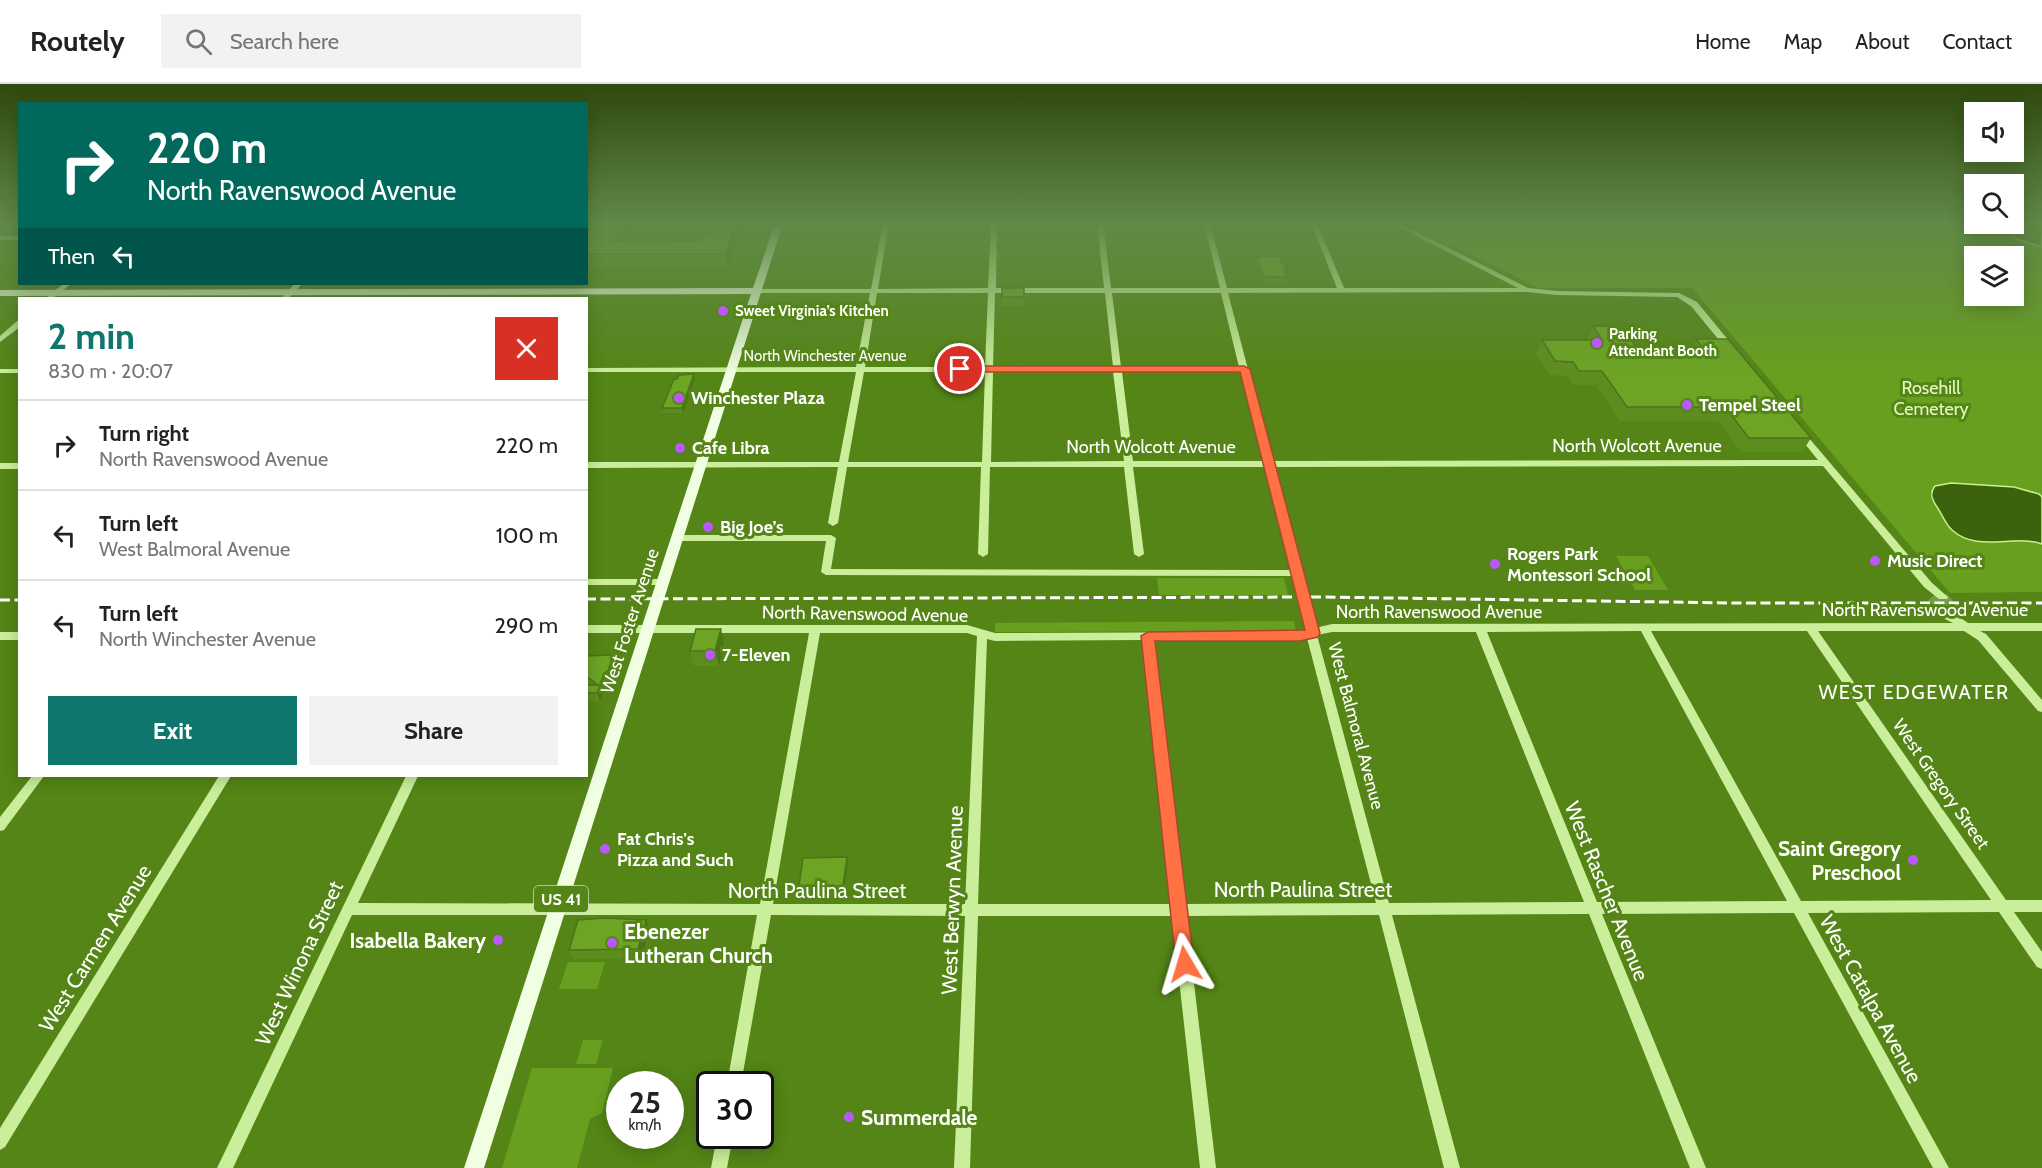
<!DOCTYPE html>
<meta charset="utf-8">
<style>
:root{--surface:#fff;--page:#f2f2f2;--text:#222;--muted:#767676;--line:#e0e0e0;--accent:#0f766e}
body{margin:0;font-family:Cabin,sans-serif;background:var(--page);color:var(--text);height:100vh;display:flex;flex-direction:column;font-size:22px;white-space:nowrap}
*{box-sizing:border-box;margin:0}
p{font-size:20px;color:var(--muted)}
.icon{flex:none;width:33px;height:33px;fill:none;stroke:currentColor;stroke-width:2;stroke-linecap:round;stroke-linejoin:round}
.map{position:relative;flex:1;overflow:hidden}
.drawer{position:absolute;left:18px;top:213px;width:570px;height:480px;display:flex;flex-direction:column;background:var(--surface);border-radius:0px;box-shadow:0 3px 15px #0003}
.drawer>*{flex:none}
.top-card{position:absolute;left:18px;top:18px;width:570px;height:183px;border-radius:0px;box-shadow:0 3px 15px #0003;background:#00695c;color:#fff;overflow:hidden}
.fabs{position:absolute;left:1964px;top:18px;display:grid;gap:12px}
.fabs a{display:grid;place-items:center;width:60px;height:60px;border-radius:0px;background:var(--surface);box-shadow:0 3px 15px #0003;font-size:30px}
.speed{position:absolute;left:606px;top:987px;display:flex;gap:12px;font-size:30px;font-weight:700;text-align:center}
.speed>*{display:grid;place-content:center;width:78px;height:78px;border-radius:50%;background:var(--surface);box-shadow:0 3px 15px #0003;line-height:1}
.speed small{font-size:15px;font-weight:400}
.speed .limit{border:3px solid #111;border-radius:9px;background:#fff;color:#111}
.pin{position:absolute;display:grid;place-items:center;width:51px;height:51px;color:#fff;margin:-26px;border:3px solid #fff;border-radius:50%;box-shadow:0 2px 6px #0007}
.me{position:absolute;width:66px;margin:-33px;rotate:353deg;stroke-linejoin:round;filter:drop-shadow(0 0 4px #0008)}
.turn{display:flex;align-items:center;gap:21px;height:126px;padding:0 30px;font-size:27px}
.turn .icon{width:78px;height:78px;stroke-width:2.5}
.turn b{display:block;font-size:42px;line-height:51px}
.then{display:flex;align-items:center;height:57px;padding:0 30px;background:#0003;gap:12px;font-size:22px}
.round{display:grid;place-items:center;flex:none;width:63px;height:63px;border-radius:0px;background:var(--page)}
.head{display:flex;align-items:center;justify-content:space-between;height:102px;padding:0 30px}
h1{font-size:36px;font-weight:800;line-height:45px;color:var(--accent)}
.primary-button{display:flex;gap:12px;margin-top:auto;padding:12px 30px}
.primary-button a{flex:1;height:69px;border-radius:0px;background:var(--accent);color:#fff;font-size:24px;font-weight:800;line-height:69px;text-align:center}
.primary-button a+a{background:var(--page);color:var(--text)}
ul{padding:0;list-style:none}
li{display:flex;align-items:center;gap:18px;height:90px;padding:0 30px;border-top:2px solid var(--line)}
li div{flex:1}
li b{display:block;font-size:22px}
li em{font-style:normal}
header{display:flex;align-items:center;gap:36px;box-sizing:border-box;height:84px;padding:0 30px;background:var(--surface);border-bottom:2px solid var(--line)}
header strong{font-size:28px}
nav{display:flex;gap:33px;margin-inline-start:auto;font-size:21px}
.search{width:420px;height:54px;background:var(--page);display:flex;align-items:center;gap:15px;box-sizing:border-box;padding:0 21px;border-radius:0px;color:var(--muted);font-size:22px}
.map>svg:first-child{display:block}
</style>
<header>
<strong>Routely</strong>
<div class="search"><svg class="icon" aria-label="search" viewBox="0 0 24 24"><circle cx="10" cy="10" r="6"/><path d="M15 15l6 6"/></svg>Search here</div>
<nav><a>Home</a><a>Map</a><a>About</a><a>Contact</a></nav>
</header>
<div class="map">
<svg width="2042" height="1084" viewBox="0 0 2042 1084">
<rect width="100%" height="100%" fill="#548516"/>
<g fill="#689f1e" fill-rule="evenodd">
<polygon points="587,139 772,139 771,142 594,142 587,156"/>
<path d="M1408,139H2042V508L1950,509L1692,204H1538ZM1974,172H2013V212H1974Z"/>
<polygon points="1616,472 1648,472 1668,506 1635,506"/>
<polygon points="1157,494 1284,494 1288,511 1159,511"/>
<polygon points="1294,537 1296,547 995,548 995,539"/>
<polygon points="568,878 605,878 597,905 559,905"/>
<polygon points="583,956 603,956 596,980 576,980"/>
<polygon points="532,984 613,984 602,1029 590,1035 577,1084 502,1084"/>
</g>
<g fill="#3c620e" stroke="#c7f18c" stroke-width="1.5">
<polygon points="2039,139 2042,141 2042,163 2016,155 2007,140"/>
<path d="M1951,399L2014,403L2039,410L2042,413V460C2014,450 1977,469 1952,446C1946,441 1942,430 1937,423C1932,416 1929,409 1935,402Z"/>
</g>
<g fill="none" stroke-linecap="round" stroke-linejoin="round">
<g stroke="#769d45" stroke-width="10" stroke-dasharray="10 5" stroke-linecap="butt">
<polyline points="1932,513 1943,526"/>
<polyline points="1943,513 1954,526"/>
</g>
<g fill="#caee9a" fill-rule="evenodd">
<path d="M883,139H889L878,205L988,204L991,139H997L996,204H1104L1097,139H1103L1111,204H1220L1204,139H1210L1227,204H1337L1311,139H1317L1344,204H1518L1391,139H1399L1528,204L1557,207L1679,209L1697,218L1734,263V267H1728L1691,222L1677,213L1557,211L1527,208L1228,209L1272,377L1818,376L1796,349L1800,346L1803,347L1932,499L1948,513L1947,515H1939L1924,503L1823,382L1273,383L1315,544L1332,540L1953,539L1943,534L1938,526L1943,522L1968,539H2042V547H1980L1986,550L2042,616V628L2038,627L1978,556L1964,547H1818L2006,816H2042V828H2014L2042,868V885L2037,883L1999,828L1808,829L1949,1084H1933L1794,829L1602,830L1706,1084H1690L1589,830L1392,831L1460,1084H1444L1379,831L1186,832L1216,1084H1200L1172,832H978L970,1084H954L965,832L771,831L741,1000H727L757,831H352L233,1084H217L406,692H418L358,819L760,820L809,549H586V541H967L995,549L1300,548L1306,547L1291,492L826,491L821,488L826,457H677L672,454L677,451H831L836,454L831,485L1290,486L1264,383H1133L1144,470L1139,473L1134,470L1124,383H990L988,470L983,473L978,470L981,383H847L838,439L833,442L828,439L838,383L586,384V378H839L856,288H586V284L856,283L870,209H757L753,207L757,205H871ZM877,209H988L985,283H865ZM995,209H1105L1113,283H993ZM1112,209H1221L1239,283H1121ZM1240,287L1263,377H1133L1122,288ZM864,288H985L982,378H848ZM993,288H1113L1124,377L991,378ZM1641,547L1787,817L1597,818L1487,548ZM1651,547H1807L1991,816L1801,817ZM1332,548H1476L1584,818L1389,819L1317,551ZM820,549H967L977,552L965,820H773ZM1307,554L1376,819L1184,820L1153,556H1300ZM987,555L995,557L1142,556L1171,820H978Z"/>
<rect x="0" y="152" width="20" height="4"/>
<polygon points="63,200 71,200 53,214 46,214"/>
<polygon points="294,200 302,200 289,214 282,214"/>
<polygon points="17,237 20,237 20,243 0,258 0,252"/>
<rect x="0" y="285" width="20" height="4"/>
<rect x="0" y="379" width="20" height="6"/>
<polygon points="586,495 663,495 668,498 663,501 586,501"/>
<rect x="0" y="548" width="20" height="8"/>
<polygon points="32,692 44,692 4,746 0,747 0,733"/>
<polygon points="219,692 231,692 5,1063 0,1066 0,1044"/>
<polygon points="717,1052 733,1052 727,1084 711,1084"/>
</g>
<polygon fill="#f0ffe1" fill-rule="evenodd" points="775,139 783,139 484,1084 464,1084 751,210 0,212 0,206 753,204"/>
<g stroke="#fff" stroke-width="3" stroke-dasharray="10 4.5" stroke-linecap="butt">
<polyline points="586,515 1323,513 1735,519 2042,519"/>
<polyline points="0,516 20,516"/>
</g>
</g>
<g fill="#5e8d1f">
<polygon points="628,139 630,146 625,158 699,157 712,149 716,139 737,139 739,151 727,183 586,183 586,140"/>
<polygon points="1257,173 1287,187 1286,198 1264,198 1257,177"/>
<rect x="1002" y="204" width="22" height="18"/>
<polygon points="1593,242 1617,256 1636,263 1693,263 1696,255 1811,354 1802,368 1741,368 1718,337 1620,337 1596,301 1573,301 1568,292 1550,291 1536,270 1542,256 1587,256"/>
<polygon points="677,295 695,295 683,329 663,329 662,324"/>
<polygon points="724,560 719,582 694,582 690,567"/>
<polygon points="613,571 616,579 611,595 607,597 600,617 586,617 586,601 591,601 586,597 586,572"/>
<polygon points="847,773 848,778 844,806 800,807 799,802"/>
<polygon points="646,836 650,845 642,874 574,875 569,866"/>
</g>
<g fill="#4c7319">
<polygon points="624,139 628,139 630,146 618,171 614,158"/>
<polygon points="736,139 739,151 727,183 725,170"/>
<polygon points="694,290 695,295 683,329 682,324"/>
<polygon points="721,545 724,560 719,582 715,567"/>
<polygon points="613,571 616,579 611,595 607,597 600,617 597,609 604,589"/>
<polygon points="847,773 848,778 844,806 843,802"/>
<polygon points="646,836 650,845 642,874 638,865"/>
</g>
<g fill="#6da424" stroke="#4c7319" stroke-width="1.5">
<polygon points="587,139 624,139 614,158 699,157 701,152 712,149 716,139 736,139 725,170 586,170"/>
<polygon points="1279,172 1287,187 1284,187 1286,193 1264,193 1257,173"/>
<rect x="1002" y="204" width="22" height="9"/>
<polygon points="1593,242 1608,242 1617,256 1631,256 1636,263 1702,263 1696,255 1728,255 1811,354 1749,354 1725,323 1627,323 1602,287 1579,287 1573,278 1555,277 1542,256 1602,256"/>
<polygon points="694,290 682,324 662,324 674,295 677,295 679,291"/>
<polygon points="696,545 721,545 715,567 690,567"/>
<polygon points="613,571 608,587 604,589 597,609 586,609 586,601 598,601 586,592 586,572"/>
<polygon points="847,773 843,802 799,802 803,774"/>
<polygon points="604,834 646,836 638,865 569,866 578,836"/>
</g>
<linearGradient id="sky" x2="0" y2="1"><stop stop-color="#2e490c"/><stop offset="0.48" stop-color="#618947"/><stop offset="1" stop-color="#618947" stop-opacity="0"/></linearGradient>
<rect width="2042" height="291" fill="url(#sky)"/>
<polygon fill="#ff7043" stroke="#a6492c" stroke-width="1.5" points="960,282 1244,282 1250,285 1320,549 1318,553 1300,557 1155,557 1194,880 1191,886 1185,888 1179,886 1176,880 1141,552 1148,548 1305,546 1240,288 956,288 955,285"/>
<g fill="#ba57ff" stroke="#548516" stroke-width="2">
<circle cx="723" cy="227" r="6"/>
<circle cx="1597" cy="259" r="6"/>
<circle cx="679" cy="314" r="6"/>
<circle cx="1687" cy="321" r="6"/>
<circle cx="680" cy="364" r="6"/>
<circle cx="708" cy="443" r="6"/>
<circle cx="1875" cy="477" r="6"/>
<circle cx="1495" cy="480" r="6"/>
<circle cx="710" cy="571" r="6"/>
<circle cx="605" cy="765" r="6"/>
<circle cx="1913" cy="776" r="6"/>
<circle cx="498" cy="856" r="6"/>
<circle cx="612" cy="859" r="6"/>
<circle cx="849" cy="1033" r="6"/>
</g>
<g text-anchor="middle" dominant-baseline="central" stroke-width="6" stroke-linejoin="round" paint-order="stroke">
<g font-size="15" font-weight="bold" fill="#fff" stroke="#548516" text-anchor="start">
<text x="735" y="227">Sweet Virginia’s Kitchen</text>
<text x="1609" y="250">Parking<tspan x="1609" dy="17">Attendant Booth</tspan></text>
</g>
<g font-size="15" fill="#fff" stroke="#548516">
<text x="825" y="272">North Winchester Avenue</text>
</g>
<rect fill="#548516" stroke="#ccdab9" stroke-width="1.5" x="534" y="802" width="54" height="26" rx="4.5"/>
<g font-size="16" font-weight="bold" fill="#fff">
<text x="561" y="815">US 41</text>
</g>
<g font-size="18" fill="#e1fac0" stroke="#548516">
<text x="1931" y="304">Rosehill<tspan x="1931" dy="21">Cemetery</tspan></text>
</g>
<g font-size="18" font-weight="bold" fill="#fff" stroke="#548516" text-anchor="start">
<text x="691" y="314">Winchester Plaza</text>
<text x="1699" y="321">Tempel Steel</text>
<text x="692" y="364">Cafe Libra</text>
<text x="720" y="443">Big Joe’s</text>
<text x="1507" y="470">Rogers Park<tspan x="1507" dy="21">Montessori School</tspan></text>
<text x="1887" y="477">Music Direct</text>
<text x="722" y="571">7-Eleven</text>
<text x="617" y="755">Fat Chris's<tspan x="617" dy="21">Pizza and Such</tspan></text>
</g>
<g font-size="18" fill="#fff" stroke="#548516">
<text x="1637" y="362">North Wolcott Avenue</text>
<text x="1151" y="363">North Wolcott Avenue</text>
<text x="1925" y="526">North Ravenswood Avenue</text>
<text x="1439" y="528">North Ravenswood Avenue</text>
<text transform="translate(865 530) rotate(1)">North Ravenswood Avenue</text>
<text transform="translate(630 537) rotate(-72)">West Foster Avenue</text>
<text transform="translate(1356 642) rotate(75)">West Balmoral Avenue</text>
<text transform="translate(1941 700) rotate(55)">West Gregory Street</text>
</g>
<g font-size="20" letter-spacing="1.5" fill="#fff" stroke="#548516">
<text x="1914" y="608">WEST EDGEWATER</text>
</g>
<g font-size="21" font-weight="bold" fill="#fff" stroke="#548516" text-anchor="end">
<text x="1901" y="764">Saint Gregory<tspan x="1901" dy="24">Preschool</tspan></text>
<text x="624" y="847" text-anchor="start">Ebenezer<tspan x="624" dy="24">Lutheran Church</tspan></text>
<text x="486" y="856">Isabella Bakery</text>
<text x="861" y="1033" text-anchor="start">Summerdale</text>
</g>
<g font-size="21" fill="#fff" stroke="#548516">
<text x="1303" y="805">North Paulina Street</text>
<text x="817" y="806">North Paulina Street</text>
<text transform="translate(1607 807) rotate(68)">West Rascher Avenue</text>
<text transform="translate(952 816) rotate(-88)">West Berwyn Avenue</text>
<text transform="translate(95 864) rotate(-58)">West Carmen Avenue</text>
<text transform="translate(299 879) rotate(-65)">West Winona Street</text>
<text transform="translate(1871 915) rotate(61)">West Catalpa Avenue</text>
</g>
</g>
</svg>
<div class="fabs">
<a><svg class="icon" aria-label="sound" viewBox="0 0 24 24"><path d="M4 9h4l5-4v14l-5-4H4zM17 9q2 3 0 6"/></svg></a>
<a><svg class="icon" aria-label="search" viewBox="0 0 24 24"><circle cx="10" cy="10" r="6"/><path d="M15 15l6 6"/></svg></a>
<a><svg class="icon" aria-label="layers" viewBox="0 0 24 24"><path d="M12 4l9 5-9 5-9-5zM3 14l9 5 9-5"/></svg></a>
</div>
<div class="speed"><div>25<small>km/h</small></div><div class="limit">30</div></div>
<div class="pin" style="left:960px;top:285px;background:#d93025"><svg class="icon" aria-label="arrive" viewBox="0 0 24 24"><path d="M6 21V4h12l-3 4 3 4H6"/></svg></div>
<svg class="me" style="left:1185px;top:880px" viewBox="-20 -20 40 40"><path d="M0-17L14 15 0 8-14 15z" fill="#ff7043" stroke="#fff" stroke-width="4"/></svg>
<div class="top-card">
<div class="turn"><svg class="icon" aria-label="right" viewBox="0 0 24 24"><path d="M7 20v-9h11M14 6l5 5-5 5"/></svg><div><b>220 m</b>North Ravenswood Avenue</div></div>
<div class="then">Then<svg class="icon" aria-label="left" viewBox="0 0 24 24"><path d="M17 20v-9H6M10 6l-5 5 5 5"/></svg></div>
</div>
<section class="drawer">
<div class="head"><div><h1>2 min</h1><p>830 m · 20:07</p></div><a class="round" style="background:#d93025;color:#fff"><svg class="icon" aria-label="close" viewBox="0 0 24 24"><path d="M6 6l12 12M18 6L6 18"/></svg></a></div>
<ul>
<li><svg class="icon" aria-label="right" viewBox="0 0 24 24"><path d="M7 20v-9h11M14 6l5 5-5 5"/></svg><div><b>Turn right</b><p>North Ravenswood Avenue</p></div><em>220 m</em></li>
<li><svg class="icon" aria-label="left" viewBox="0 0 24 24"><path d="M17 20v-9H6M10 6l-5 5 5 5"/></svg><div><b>Turn left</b><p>West Balmoral Avenue</p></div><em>100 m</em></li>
<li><svg class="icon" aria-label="left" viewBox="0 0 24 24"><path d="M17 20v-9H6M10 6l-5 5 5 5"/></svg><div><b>Turn left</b><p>North Winchester Avenue</p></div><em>290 m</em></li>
</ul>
<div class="primary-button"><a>Exit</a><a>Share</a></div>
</section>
</div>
